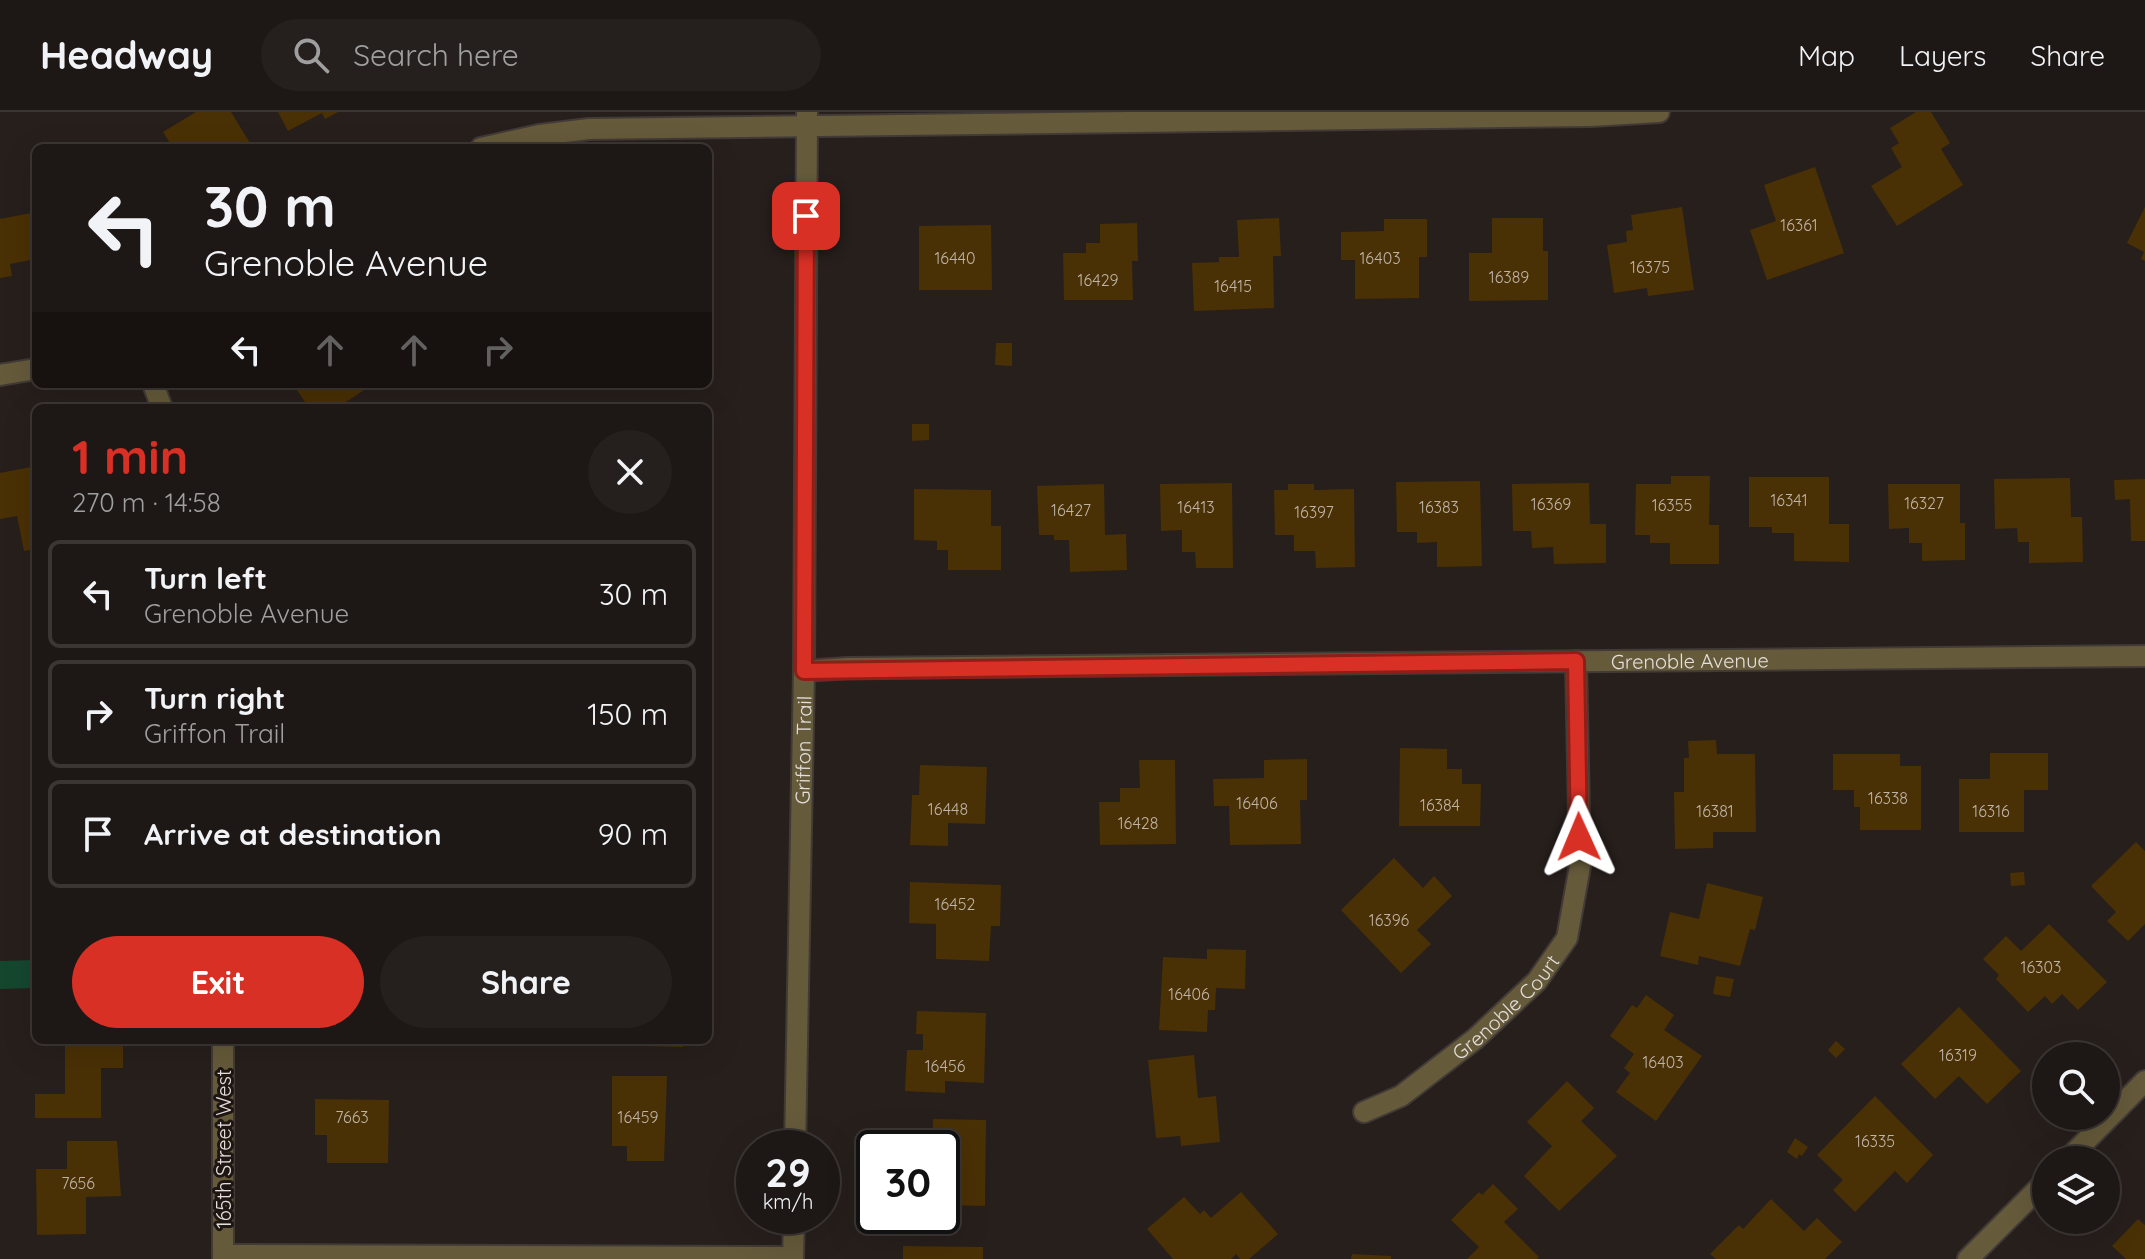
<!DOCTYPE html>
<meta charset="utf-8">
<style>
:root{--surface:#1d1715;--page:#25201e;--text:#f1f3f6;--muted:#a09fa0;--line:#3b3634;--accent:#d93025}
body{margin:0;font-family:Quicksand,sans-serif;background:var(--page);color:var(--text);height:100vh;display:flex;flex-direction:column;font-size:30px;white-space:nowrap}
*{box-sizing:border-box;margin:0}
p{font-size:26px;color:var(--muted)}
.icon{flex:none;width:44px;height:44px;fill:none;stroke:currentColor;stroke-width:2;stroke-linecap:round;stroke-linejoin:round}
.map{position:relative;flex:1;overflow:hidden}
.sheet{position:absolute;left:32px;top:292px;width:680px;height:640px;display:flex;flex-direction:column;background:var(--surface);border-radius:12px;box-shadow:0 8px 32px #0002,0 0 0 2px var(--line)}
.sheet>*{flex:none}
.banner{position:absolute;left:32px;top:32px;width:680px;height:244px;border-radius:12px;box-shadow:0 8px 32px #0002,0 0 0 2px var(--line);background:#1d1715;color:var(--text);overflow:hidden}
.fabs{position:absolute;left:2032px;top:930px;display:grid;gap:16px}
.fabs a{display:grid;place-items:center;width:88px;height:88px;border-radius:50%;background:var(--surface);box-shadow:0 8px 32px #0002,0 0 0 2px var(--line);font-size:40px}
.speed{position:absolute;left:736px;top:1018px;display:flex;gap:16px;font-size:40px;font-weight:700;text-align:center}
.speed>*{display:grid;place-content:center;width:104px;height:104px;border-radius:50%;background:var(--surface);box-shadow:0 8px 32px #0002,0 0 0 2px var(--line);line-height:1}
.speed small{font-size:20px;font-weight:400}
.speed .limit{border:4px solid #111;border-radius:12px;background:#fff;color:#111}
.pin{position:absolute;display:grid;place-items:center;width:68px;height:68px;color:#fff;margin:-34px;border-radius:16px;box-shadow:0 4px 12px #0006}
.me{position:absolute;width:88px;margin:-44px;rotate:359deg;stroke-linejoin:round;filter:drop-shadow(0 0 6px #0008)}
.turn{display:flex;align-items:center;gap:28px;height:168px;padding:0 40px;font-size:36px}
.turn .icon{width:104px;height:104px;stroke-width:2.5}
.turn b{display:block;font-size:56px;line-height:68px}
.lanes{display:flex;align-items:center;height:76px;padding:0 40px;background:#0003;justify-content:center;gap:40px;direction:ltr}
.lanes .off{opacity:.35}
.round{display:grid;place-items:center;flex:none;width:84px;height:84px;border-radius:42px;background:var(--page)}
.headline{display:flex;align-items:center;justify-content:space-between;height:136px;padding:0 40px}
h1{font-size:48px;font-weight:800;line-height:60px;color:var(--accent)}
.button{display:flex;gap:16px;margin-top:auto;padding:16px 40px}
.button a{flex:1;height:92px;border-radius:48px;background:var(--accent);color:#fff;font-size:32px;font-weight:800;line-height:92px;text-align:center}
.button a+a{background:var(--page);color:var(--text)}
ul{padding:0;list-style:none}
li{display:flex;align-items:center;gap:24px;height:108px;margin:0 16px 12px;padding:0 24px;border:4px solid var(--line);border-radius:12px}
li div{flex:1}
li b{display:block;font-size:30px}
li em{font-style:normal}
header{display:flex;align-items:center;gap:48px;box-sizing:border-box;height:112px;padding:0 40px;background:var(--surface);border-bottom:2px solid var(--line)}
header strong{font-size:38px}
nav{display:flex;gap:44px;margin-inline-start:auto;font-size:28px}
.search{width:560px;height:72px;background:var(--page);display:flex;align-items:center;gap:20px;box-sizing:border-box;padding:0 28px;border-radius:44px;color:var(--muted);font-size:30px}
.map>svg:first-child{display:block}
</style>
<header>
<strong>Headway</strong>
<div class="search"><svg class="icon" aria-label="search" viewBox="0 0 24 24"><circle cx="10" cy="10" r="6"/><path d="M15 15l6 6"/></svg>Search here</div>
<nav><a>Map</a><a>Layers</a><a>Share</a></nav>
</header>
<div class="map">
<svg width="2145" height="1147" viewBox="0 0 2145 1147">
<rect width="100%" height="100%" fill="#271f1c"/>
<polygon fill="#15472f" points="36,848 36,876 0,877 0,849"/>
<g fill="#4a3005">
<polygon points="196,0 231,0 253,36 173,36 163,20"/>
<polygon points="278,0 338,0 325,7 322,1 288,19"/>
<polygon points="1916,0 1931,0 1950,31 1941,37 1963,73 1897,114 1871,74 1902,55 1891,36 1899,31 1890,16"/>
<polygon points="1815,55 1844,141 1767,168 1750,118 1776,109 1764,73"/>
<polygon points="1682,95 1694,178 1648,184 1647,176 1614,181 1607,133 1627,130 1626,119 1633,118 1631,103"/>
<polygon points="2145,95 2145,149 2141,147 2144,140 2127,131"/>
<polygon points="36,100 36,147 10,152 12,164 0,166 0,107"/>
<polygon points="1279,106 1281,144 1273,144 1274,196 1194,199 1192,151 1219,150 1219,145 1239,145 1237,108"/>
<polygon points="1492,106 1543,106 1543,139 1548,139 1548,188 1469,189 1469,141 1492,141"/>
<polygon points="1384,107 1427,107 1427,145 1419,145 1419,186 1355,187 1355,148 1341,148 1341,120 1384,119"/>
<polygon points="1137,111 1138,149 1132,149 1133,188 1064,188 1063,141 1086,141 1086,131 1100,131 1100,112"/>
<polygon points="991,113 992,178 919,178 919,114"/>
<polygon points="996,231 1012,231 1012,254 995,253"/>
<polygon points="293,272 373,272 337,296 309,296"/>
<polygon points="912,312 929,312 929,328 912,329"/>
<polygon points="36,354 36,437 24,439 17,404 0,407 0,361"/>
<polygon points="1671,364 1710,364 1709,413 1719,413 1719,452 1670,452 1670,431 1650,431 1650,423 1635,423 1636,372 1671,372"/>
<polygon points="1749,365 1829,365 1829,412 1849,412 1849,450 1794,449 1794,421 1772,421 1772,415 1749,415"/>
<polygon points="2070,366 2071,405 2082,405 2083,450 2029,451 2029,430 2018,430 2017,416 1995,417 1994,367"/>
<polygon points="2145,367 2145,429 2131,429 2130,387 2115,388 2114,368"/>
<polygon points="1480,369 1482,454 1437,455 1437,430 1417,431 1417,420 1397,420 1396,370"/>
<polygon points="1232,371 1233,456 1196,456 1195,440 1182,440 1182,418 1161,419 1160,372"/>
<polygon points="1589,371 1590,412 1606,412 1606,451 1554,452 1553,435 1532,436 1531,419 1513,419 1512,372"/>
<polygon points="1104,372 1105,423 1126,422 1127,458 1070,460 1069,428 1054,428 1054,423 1039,423 1037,374"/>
<polygon points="1288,372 1314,372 1314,378 1354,377 1355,455 1316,456 1315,439 1294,439 1294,423 1275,423 1274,378 1288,378"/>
<polygon points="1888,372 1960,372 1960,411 1965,411 1965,448 1922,449 1922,431 1909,431 1909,416 1889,417"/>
<polygon points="914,377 991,378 991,414 1001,414 1001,458 948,458 948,438 937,438 937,429 914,428"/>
<polygon points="1716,628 1717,642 1755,642 1756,720 1713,720 1713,736 1675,737 1674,680 1684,680 1684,646 1689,646 1688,629"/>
<polygon points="1400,636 1447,637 1447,657 1462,657 1462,672 1481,672 1480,714 1399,714"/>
<polygon points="1990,641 2048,641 2048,678 2024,678 2024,720 1959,720 1959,667 1990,667"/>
<polygon points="1833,642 1900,642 1900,654 1921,654 1921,718 1860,718 1860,695 1854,695 1854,678 1833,678"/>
<polygon points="1307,647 1307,688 1300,688 1301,732 1230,733 1229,694 1214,694 1213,667 1264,666 1264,648"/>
<polygon points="1139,648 1175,648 1176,732 1100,733 1099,690 1120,690 1120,676 1140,676"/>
<polygon points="920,653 987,655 985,712 948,711 948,734 910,733 912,683 919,683"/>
<polygon points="2136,730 2145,739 2145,812 2128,829 2107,809 2116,800 2091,774"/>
<polygon points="1394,746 1423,776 1434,764 1452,784 1417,818 1431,832 1401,861 1341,798"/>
<polygon points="2024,760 2025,773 2011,774 2010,761"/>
<polygon points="910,770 1001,773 1000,814 991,814 989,849 936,847 936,812 909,811"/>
<polygon points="1707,771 1763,785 1755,818 1750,817 1740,854 1699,844 1698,853 1660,844 1670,800 1699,807"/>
<polygon points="2049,812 2107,870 2078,898 2062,882 2052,892 2045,884 2028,900 1996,867 1999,863 1983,847 2006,824 2021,839"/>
<polygon points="1207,837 1246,838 1245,877 1216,876 1215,898 1208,898 1207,920 1159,918 1163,845 1207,847"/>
<polygon points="1716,864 1734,867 1730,885 1713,882"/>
<polygon points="1646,883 1674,903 1664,918 1702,944 1656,1009 1616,980 1630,961 1624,956 1634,942 1610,924 1632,893 1637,896"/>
<polygon points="1959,895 2021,959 1987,992 1959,964 1935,987 1901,952"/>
<polygon points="917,899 986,901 984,971 945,969 945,981 905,979 907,938 923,938 923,922 916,922"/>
<polygon points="65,928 123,928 123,956 101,956 101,1006 35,1006 35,982 65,982"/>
<polygon points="602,928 683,928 683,935 602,933"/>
<polygon points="1836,929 1845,937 1836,946 1828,938"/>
<polygon points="1194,943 1198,986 1216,984 1220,1030 1181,1034 1180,1024 1156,1026 1148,948"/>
<polygon points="612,964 667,964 664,1049 627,1049 627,1034 612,1034"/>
<polygon points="1567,969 1594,996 1581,1009 1617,1044 1559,1099 1524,1064 1552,1034 1527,1010"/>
<polygon points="1875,984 1933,1043 1907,1071 1895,1059 1855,1100 1833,1078 1843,1068 1817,1043"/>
<polygon points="315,987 389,988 388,1051 327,1051 327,1023 315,1023"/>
<polygon points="933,1007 986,1008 985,1094 942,1093 942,1036 932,1036"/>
<polygon points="1795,1026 1808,1035 1802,1044 1799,1042 1797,1047 1787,1040"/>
<polygon points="67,1029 117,1029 121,1084 86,1085 86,1122 37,1123 36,1057 67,1057"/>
<polygon points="1493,1072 1518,1097 1504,1110 1539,1145 1537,1147 1467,1147 1479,1135 1451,1108 1479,1080 1482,1083"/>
<polygon points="1241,1080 1278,1122 1249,1147 1240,1147 1236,1142 1231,1147 1173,1147 1147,1117 1184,1085 1200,1102 1204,1098 1211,1106"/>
<polygon points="1771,1087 1804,1119 1817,1106 1842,1130 1825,1147 1716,1147 1710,1142 1739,1113 1743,1117"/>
<polygon points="2138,1107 2145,1113 2145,1147 2126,1147 2112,1134"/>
<polygon points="903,1134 983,1135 983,1147 903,1147"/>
<polygon points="1352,1142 1391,1144 1391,1147 1351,1147"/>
</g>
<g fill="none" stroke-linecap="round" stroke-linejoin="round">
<g stroke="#423a37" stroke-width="24">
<g id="minor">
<polyline points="481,36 539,23 589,17 1591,4 1659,0"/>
<polyline points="0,263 36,257"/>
<polyline points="153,272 162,296"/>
<path id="s1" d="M804,559L848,556L2145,544"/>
<polyline points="223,928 223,1147"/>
<path id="s2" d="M1364,1000L1401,984L1475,927L1537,869L1567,826L1580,754L1576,549"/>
<polyline points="2067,1048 2145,969"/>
<polyline points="223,1143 793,1145"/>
<polyline points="1968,1147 2046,1069"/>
</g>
</g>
<g stroke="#423a37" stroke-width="24">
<g id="tertiary">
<path id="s3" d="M795,1036L804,559L807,0"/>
<polyline points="793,1147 794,1104"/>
</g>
</g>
<use href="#minor" stroke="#655a3a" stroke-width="20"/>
<use href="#tertiary" stroke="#655a3a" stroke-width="20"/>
</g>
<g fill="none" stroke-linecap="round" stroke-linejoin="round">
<g stroke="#8d1f18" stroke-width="20">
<polyline id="route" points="806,104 804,559 1576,549 1579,725"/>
</g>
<use href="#route" stroke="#d93025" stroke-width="14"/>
</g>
<g text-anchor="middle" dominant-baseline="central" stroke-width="6" stroke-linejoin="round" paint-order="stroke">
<g font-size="16" fill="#beb3a7">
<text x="1799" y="113">16361</text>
<text x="955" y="146">16440</text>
<text x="1380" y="146">16403</text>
<text x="1650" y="155">16375</text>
<text x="1509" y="165">16389</text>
<text x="1098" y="168">16429</text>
<text x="1233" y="174">16415</text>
<text x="1789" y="388">16341</text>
<text x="1924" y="391">16327</text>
<text x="1551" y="392">16369</text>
<text x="1672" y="393">16355</text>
<text x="1196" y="395">16413</text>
<text x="1439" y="395">16383</text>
<text x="1071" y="398">16427</text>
<text x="1314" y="400">16397</text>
<text x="1888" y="686">16338</text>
<text x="1257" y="691">16406</text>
<text x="1440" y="693">16384</text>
<text x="948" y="697">16448</text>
<text x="1715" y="699">16381</text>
<text x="1991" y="699">16316</text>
<text x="1138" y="711">16428</text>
<text x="955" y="792">16452</text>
<text x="1389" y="808">16396</text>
<text x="2041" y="855">16303</text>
<text x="1189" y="882">16406</text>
<text x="1958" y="943">16319</text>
<text x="1663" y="950">16403</text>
<text x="945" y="954">16456</text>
<text x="352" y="1005">7663</text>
<text x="638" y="1005">16459</text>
<text x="1875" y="1029">16335</text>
<text x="78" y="1071">7656</text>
</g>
<g font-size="20" fill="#e5dfdd" stroke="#1e1613">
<text stroke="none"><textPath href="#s1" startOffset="886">Grenoble Avenue</textPath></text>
<text stroke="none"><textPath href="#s3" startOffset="398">Griffon Trail</textPath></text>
<text stroke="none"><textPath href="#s2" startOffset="178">Grenoble Court</textPath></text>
<text transform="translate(223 1037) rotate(-90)">165th Street West</text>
</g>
</g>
</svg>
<div class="fabs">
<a><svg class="icon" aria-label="search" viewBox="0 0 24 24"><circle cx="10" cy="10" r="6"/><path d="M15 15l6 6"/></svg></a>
<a><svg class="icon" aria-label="layers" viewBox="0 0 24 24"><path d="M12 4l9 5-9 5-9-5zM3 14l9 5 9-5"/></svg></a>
</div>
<div class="speed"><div>29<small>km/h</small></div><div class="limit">30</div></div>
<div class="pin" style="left:806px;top:104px;background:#d93025"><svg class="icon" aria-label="arrive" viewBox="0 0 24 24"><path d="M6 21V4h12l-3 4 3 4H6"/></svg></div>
<svg class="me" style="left:1579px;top:725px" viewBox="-20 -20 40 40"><path d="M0-17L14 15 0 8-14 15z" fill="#d93025" stroke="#fff" stroke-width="4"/></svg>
<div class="banner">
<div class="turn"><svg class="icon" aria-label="left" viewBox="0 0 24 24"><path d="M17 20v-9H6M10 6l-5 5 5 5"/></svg><div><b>30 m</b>Grenoble Avenue</div></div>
<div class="lanes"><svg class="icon" aria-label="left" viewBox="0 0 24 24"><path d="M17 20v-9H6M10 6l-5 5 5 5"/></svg><svg class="icon off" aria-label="ahead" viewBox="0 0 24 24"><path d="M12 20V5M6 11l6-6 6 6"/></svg><svg class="icon off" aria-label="ahead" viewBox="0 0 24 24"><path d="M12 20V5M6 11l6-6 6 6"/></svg><svg class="icon off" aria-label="right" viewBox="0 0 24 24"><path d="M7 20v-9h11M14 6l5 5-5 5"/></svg></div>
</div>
<section class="sheet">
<div class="headline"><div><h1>1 min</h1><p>270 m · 14:58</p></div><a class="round"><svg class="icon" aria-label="close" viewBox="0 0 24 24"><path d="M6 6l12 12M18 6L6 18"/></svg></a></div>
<ul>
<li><svg class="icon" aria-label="left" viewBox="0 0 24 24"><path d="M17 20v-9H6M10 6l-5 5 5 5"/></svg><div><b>Turn left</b><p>Grenoble Avenue</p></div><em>30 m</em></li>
<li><svg class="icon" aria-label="right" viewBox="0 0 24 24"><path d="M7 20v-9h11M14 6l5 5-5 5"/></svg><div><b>Turn right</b><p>Griffon Trail</p></div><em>150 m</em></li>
<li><svg class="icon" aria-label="arrive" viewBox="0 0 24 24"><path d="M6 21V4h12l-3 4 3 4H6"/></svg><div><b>Arrive at destination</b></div><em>90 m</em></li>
</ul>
<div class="button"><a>Exit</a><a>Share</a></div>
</section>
</div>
